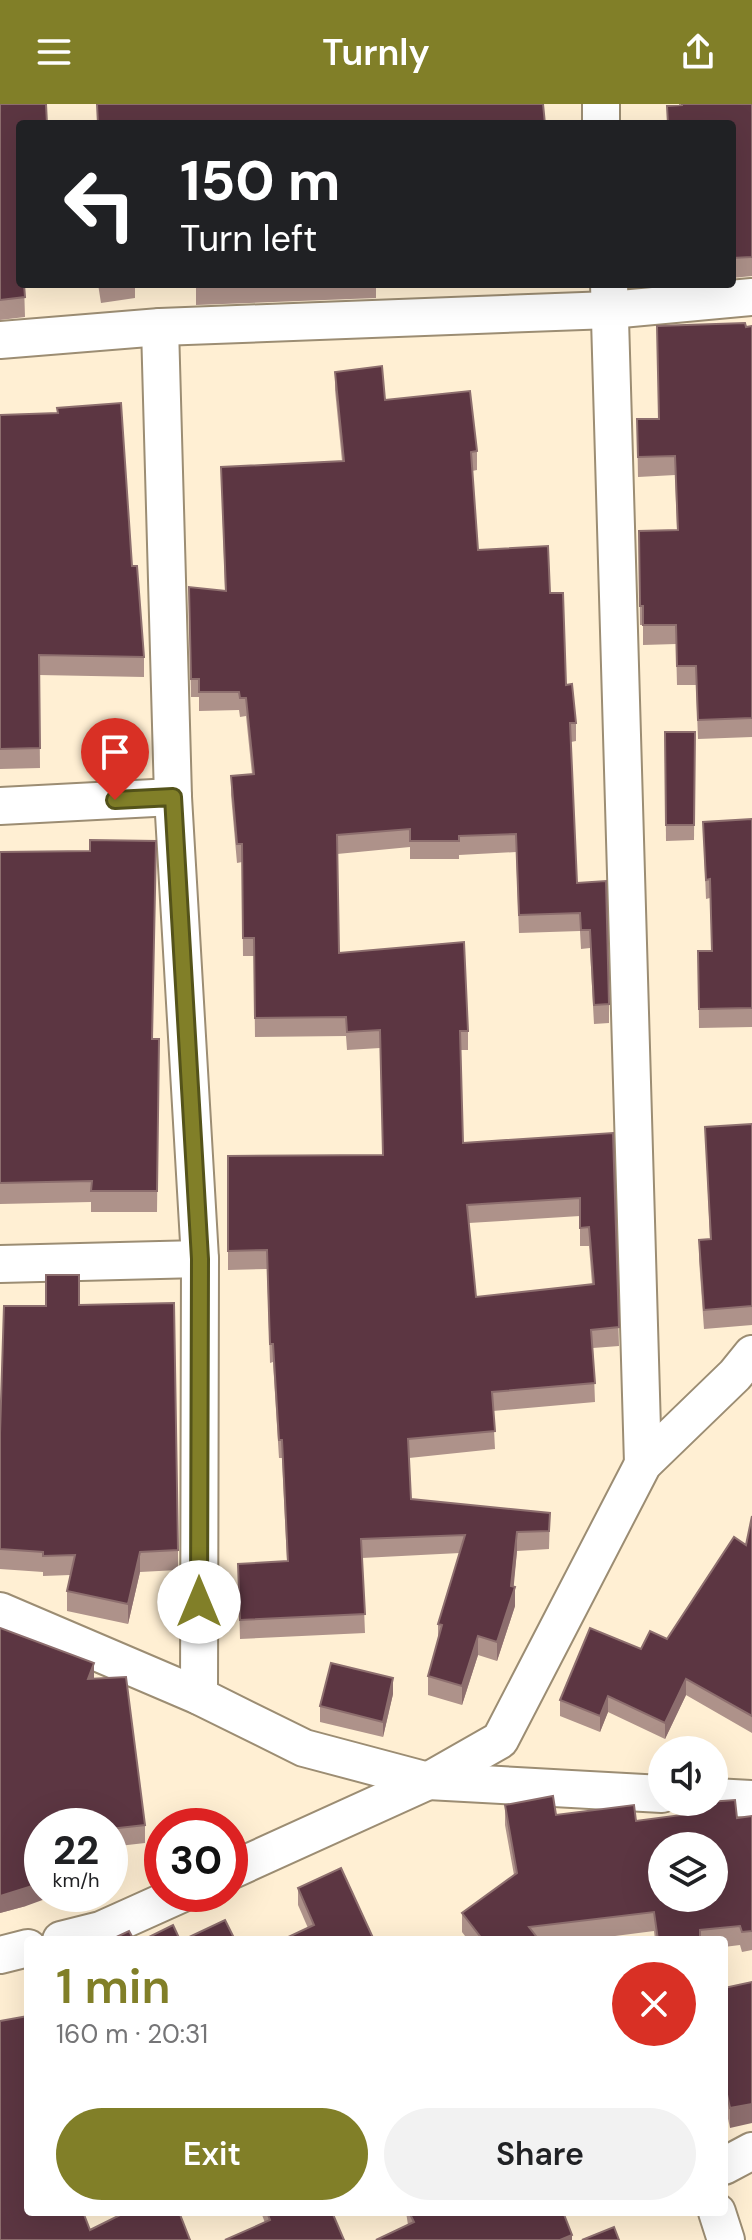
<!DOCTYPE html>
<meta charset="utf-8">
<style>
:root{--surface:#fff;--page:#f2f2f2;--text:#202124;--muted:#757577;--accent:#817f28}
body{margin:0;font-family:"DM Sans",sans-serif;background:var(--page);color:var(--text);height:100vh;display:flex;flex-direction:column;font-size:30px;white-space:nowrap}
*{box-sizing:border-box;margin:0}
p{font-size:26px;color:var(--muted)}
.icon{flex:none;width:44px;height:44px;fill:none;stroke:currentColor;stroke-width:2;stroke-linecap:round;stroke-linejoin:round}
.map{position:relative;flex:1;overflow:hidden}
.side{position:absolute;left:24px;top:1832px;width:704px;height:280px;display:flex;flex-direction:column;background:var(--surface);border-radius:8px;box-shadow:0 8px 32px #0002}
.side>*{flex:none}
.banner{position:absolute;left:16px;top:16px;width:720px;height:168px;border-radius:8px;box-shadow:0 8px 32px #0002;background:#202124;color:#fff;overflow:hidden}
.fabs{position:absolute;left:648px;top:1632px;display:grid;gap:16px}
.fabs a{display:grid;place-items:center;width:80px;height:80px;border-radius:50%;background:var(--surface);box-shadow:0 8px 32px #0002;font-size:40px}
.speed{position:absolute;left:24px;top:1704px;display:flex;gap:16px;font-size:40px;font-weight:700;text-align:center}
.speed>*{display:grid;place-content:center;width:104px;height:104px;border-radius:50%;background:var(--surface);box-shadow:0 8px 32px #0002;line-height:1}
.speed small{font-size:20px;font-weight:400}
.speed .limit{border:12px solid #d22;background:#fff;color:#111}
.pin{position:absolute;display:grid;place-items:center;width:68px;height:68px;color:#fff;margin:-82px -34px;border-radius:50% 50% 50% 0;rotate:-45deg;box-shadow:0 0 8px #0007}
.pin .icon{rotate:45deg}
.me{position:absolute;width:88px;margin:-44px;rotate:0deg;stroke-linejoin:round;filter:drop-shadow(0 0 6px #0008)}
.turn{display:flex;align-items:center;gap:28px;height:168px;padding:0 32px;font-size:36px}
.turn .icon{width:104px;height:104px;stroke-width:2.5}
.turn b{display:block;font-size:56px;line-height:68px}
.round{display:grid;place-items:center;flex:none;width:84px;height:84px;border-radius:42px;background:var(--page)}
.overview{display:flex;align-items:center;justify-content:space-between;height:136px;padding:0 32px}
h1{font-size:48px;font-weight:600;line-height:60px;color:var(--accent)}
.primary-button{display:flex;gap:16px;margin-top:auto;padding:16px 32px}
.primary-button a{flex:1;height:92px;border-radius:48px;background:var(--accent);color:#fff;font-size:32px;font-weight:600;line-height:92px;text-align:center}
.primary-button a+a{background:var(--page);color:var(--text)}
header{display:flex;justify-content:space-between;align-items:center;height:104px;padding:0 32px;background:var(--accent);color:#fff;font-size:36px;font-weight:600}
.map>svg:first-child{display:block}
</style>
<header><svg class="icon" aria-label="menu" viewBox="0 0 24 24"><path d="M4 6h16M4 12h16M4 18h16"/></svg>Turnly<svg class="icon" aria-label="share" viewBox="0 0 24 24"><path d="M12 15V3M7 8l5-5 5 5M5 13v7h14v-7"/></svg></header>
<div class="map">
<svg width="752" height="2136" viewBox="0 0 752 2136">
<rect width="100%" height="100%" fill="#ffefd3"/>
<g fill="none" stroke-linecap="round" stroke-linejoin="round">
<g stroke="#9c8d73" stroke-width="40">
<g id="street">
<polyline points="601,0 601,20"/>
<polyline points="609,180 643,1360"/>
<polyline points="160,223 173,693 200,1155 199,1592"/>
<polyline points="0,236 160,223 610,206 752,193"/>
<polyline points="0,702 173,693"/>
<polyline points="0,1160 200,1155"/>
<polyline points="0,1507 199,1592 304,1644 428,1677 662,1690"/>
<polyline points="714,1693 752,1695"/>
<polyline points="230,1767 428,1677 500,1636 643,1360 735,1271 752,1250"/>
<polyline points="61,1836 101,1826 181,1790"/>
<polyline points="0,1851 28,1844"/>
<polyline points="724,2062 752,2047"/>
<polyline points="717,2108 726,2136"/>
</g>
</g>
<use href="#street" stroke="#fff" stroke-width="36"/>
</g>
<g fill="#ae928a" fill-rule="evenodd">
<polygon points="0,0 20,20 20,180 24,180 25,213 0,216"/>
<polygon points="679,0 752,0 752,172 732,174 732,20 667,20 667,2 679,1"/>
<polygon points="98,180 135,180 135,194 101,199"/>
<polygon points="196,180 376,180 376,194 196,201"/>
<polygon points="752,222 752,633 698,635 696,581 677,581 676,540 643,541 643,521 640,521 639,427 677,426 675,371 638,373 637,315 658,315 746,223"/>
<path d="M335,268L477,347V366L472,367L478,446L550,489L566,581L576,619V637L571,638L577,779L609,900V919L594,920L590,844L581,845L580,827L519,829L516,748L459,751V755H410V743L337,750L339,849L468,927V946H460L463,1039L613,1029L619,1242L593,1244L595,1298L493,1307L495,1345L409,1354L411,1395L550,1409L549,1445L517,1447L513,1483L515,1502L497,1557L478,1551L462,1601L428,1591V1572L438,1536V1520L460,1449L362,1454L365,1529L240,1535L238,1460L287,1457L282,1354H279L273,1258L270,1259L267,1165L228,1166V1052L383,1051L380,944L347,946L346,932L255,933L254,852H243L242,758L237,759L231,691V672L252,670L246,612L240,613L239,606L199,607V593H191L189,501L225,487L221,363L342,357L335,286ZM580,1112V1142H589L592,1180L476,1193L469,1119Z"/>
<polygon points="0,311 132,462 144,553 144,573 39,571 40,664 0,665"/>
<polygon points="665,628 695,628 694,736 666,737"/>
<polygon points="752,715 752,923 699,924 698,847 712,847 710,794 706,795 703,718"/>
<polygon points="0,748 152,935 159,935 157,1108 91,1108 91,1098 0,1100"/>
<polygon points="752,1020 752,1221 704,1225 699,1156 699,1136 710,1135 705,1023"/>
<polygon points="79,1201 178,1446 178,1466 140,1468 128,1520 67,1507 67,1487 70,1471 43,1472 43,1468 0,1465 0,1329 46,1202"/>
<polygon points="752,1412 752,1629 686,1591 665,1635 608,1608 600,1628 560,1612 560,1596 641,1545 667,1535 746,1441"/>
<polygon points="0,1524 94,1575 145,1721 145,1739 110,1743 110,1722 42,1722 26,1802 0,1809"/>
<polygon points="393,1590 383,1633 320,1618 320,1602"/>
<polygon points="695,1699 737,1714 752,1712 752,1846 742,1848 740,1841 724,1843 724,1836 655,1836 654,1827 584,1836 468,1836 462,1828 462,1809 514,1771 505,1721 505,1701 556,1711 636,1717 695,1709"/>
<polygon points="298,1784 374,1836 308,1824 298,1801"/>
<polygon points="752,1878 730,2024 724,1996 724,1884"/>
<polygon points="261,2108 332,2108 265,2119"/>
<polygon points="406,2108 563,2108 572,2136 408,2121"/>
</g>
<g fill="#8d6e6e">
<polygon points="517,1428 517,1447 513,1490 515,1483 515,1502 497,1557 497,1538 511,1482"/>
<polygon points="140,1448 140,1468 128,1520 128,1500"/>
<polygon points="478,1532 478,1551 462,1601 462,1582"/>
<polygon points="94,1559 94,1576 88,1575"/>
<polygon points="393,1574 393,1590 383,1633 383,1618"/>
<polygon points="686,1575 686,1591 665,1635 665,1619"/>
<polygon points="608,1592 608,1608 600,1628 600,1612"/>
<polygon points="42,1779 42,1790 59,1790 26,1802 0,1809 0,1792"/>
<polygon points="752,2000 752,2019 730,2024 730,2004"/>
<polygon points="572,2131 572,2136 560,2136"/>
</g>
<g fill="#5c3642" stroke="#8d6e6e" stroke-width="2" fill-rule="evenodd">
<polygon points="0,0 46,0 47,20 20,20 20,180 24,180 25,193 0,196"/>
<polygon points="97,0 543,0 545,20 98,20"/>
<polygon points="682,0 752,0 752,153 732,154 732,20 668,20 667,2 682,1"/>
<polygon points="745,219 746,223 752,222 752,614 698,616 696,562 677,562 676,521 643,521 643,502 640,502 639,427 678,426 675,352 638,353 637,315 659,315 657,222"/>
<path d="M382,262L385,296L470,287L477,347L471,348L478,446L548,442L550,489H563L566,581L572,580L576,619H570L577,779L606,777L609,900L594,901L590,826H581L580,809L519,811L516,730L459,732V737H410V725L337,731L339,849L464,838L468,927H460L463,1039L613,1029L619,1223L591,1226L595,1279L492,1288L495,1327L408,1335L411,1395L550,1409L549,1427L517,1428L511,1482L515,1483L497,1538L478,1532L462,1582L428,1572L442,1521L438,1520L465,1431L361,1435L365,1510L240,1516L238,1460L288,1457L282,1336H279L273,1240H270L267,1146L228,1147V1052L383,1051L380,926L347,928L346,913L255,914L254,834H243L242,740H237L231,672L254,670L246,594H240L239,588H199V575H191L189,483L226,487L221,363L344,357L335,268ZM580,1094V1124L589,1123L594,1180L476,1193L467,1101Z"/>
<polygon points="121,299 132,462 137,462 144,553 39,551 40,644 0,645 0,311 58,309 57,304"/>
<polygon points="665,628 695,628 694,721 666,721"/>
<polygon points="752,715 752,904 699,905 698,847 712,847 710,775 706,776 703,718"/>
<polygon points="90,736 156,737 152,935 159,935 157,1087 91,1087 92,1077 0,1079 0,748 90,747"/>
<polygon points="752,1020 752,1202 704,1206 699,1136 711,1135 705,1023"/>
<polygon points="46,1171 79,1171 79,1201 174,1199 178,1446 140,1448 128,1500 67,1487 75,1451 43,1452 43,1448 0,1445 0,1329 4,1202 46,1202"/>
<polygon points="752,1412 752,1612 686,1575 665,1619 608,1592 600,1612 560,1596 590,1524 641,1545 650,1527 667,1535 734,1433 746,1441"/>
<polygon points="0,1524 94,1559 88,1575 126,1573 145,1721 110,1725 110,1722 42,1722 42,1779 0,1792"/>
<polygon points="331,1559 393,1574 383,1618 320,1602"/>
<path d="M553,1692L556,1711L634,1701L636,1717L697,1709L695,1699L735,1696L737,1714L752,1712V1827L742,1828L740,1822L700,1826V1834L682,1836H658L654,1808L529,1823L539,1836H483L462,1809L517,1769L505,1701ZM662,1742H714V1794H662Z"/>
<polygon points="341,1764 374,1836 282,1836 314,1821 298,1784"/>
<polygon points="225,1816 235,1836 183,1836"/>
<polygon points="173,1821 180,1836 143,1836"/>
<polygon points="129,1827 134,1836 110,1836"/>
<polygon points="752,1878 752,2000 730,2004 724,1977 724,1884"/>
<polygon points="28,1912 28,2108 83,2108 90,2126 126,2108 179,2108 190,2136 0,2136 0,1917"/>
<polygon points="267,2108 332,2108 344,2136 225,2136 270,2116"/>
<polygon points="409,2108 563,2108 572,2131 560,2136 376,2136 414,2118"/>
<polygon points="614,2123 619,2136 582,2136"/>
</g>
<g fill="none" stroke-linecap="round" stroke-linejoin="round">
<g stroke="#54531a" stroke-width="20">
<polyline id="route" points="115,696 173,693 200,1155 199,1498"/>
</g>
<use href="#route" stroke="#817f28" stroke-width="14"/>
</g>
</svg>
<div class="fabs">
<a><svg class="icon" aria-label="sound" viewBox="0 0 24 24"><path d="M4 9h4l5-4v14l-5-4H4zM17 9q2 3 0 6"/></svg></a>
<a><svg class="icon" aria-label="layers" viewBox="0 0 24 24"><path d="M12 4l9 5-9 5-9-5zM3 14l9 5 9-5"/></svg></a>
</div>
<div class="speed"><div>22<small>km/h</small></div><div class="limit">30</div></div>
<div class="pin" style="left:115px;top:696px;background:#d93025"><svg class="icon" aria-label="arrive" viewBox="0 0 24 24"><path d="M6 21V4h12l-3 4 3 4H6"/></svg></div>
<svg class="me" style="left:199px;top:1498px" viewBox="-20 -20 40 40"><circle r="19" fill="#fff"/><path d="M0-13L10 11 0 6-10 11z" fill="#817f28"/></svg>
<div class="banner">
<div class="turn"><svg class="icon" aria-label="left" viewBox="0 0 24 24"><path d="M17 20v-9H6M10 6l-5 5 5 5"/></svg><div><b>150 m</b>Turn left</div></div>
</div>
<section class="side">
<div class="overview"><div><h1>1 min</h1><p>160 m · 20:31</p></div><a class="round" style="background:#d93025;color:#fff"><svg class="icon" aria-label="close" viewBox="0 0 24 24"><path d="M6 6l12 12M18 6L6 18"/></svg></a></div>
<div class="primary-button"><a>Exit</a><a>Share</a></div>
</section>
</div>
